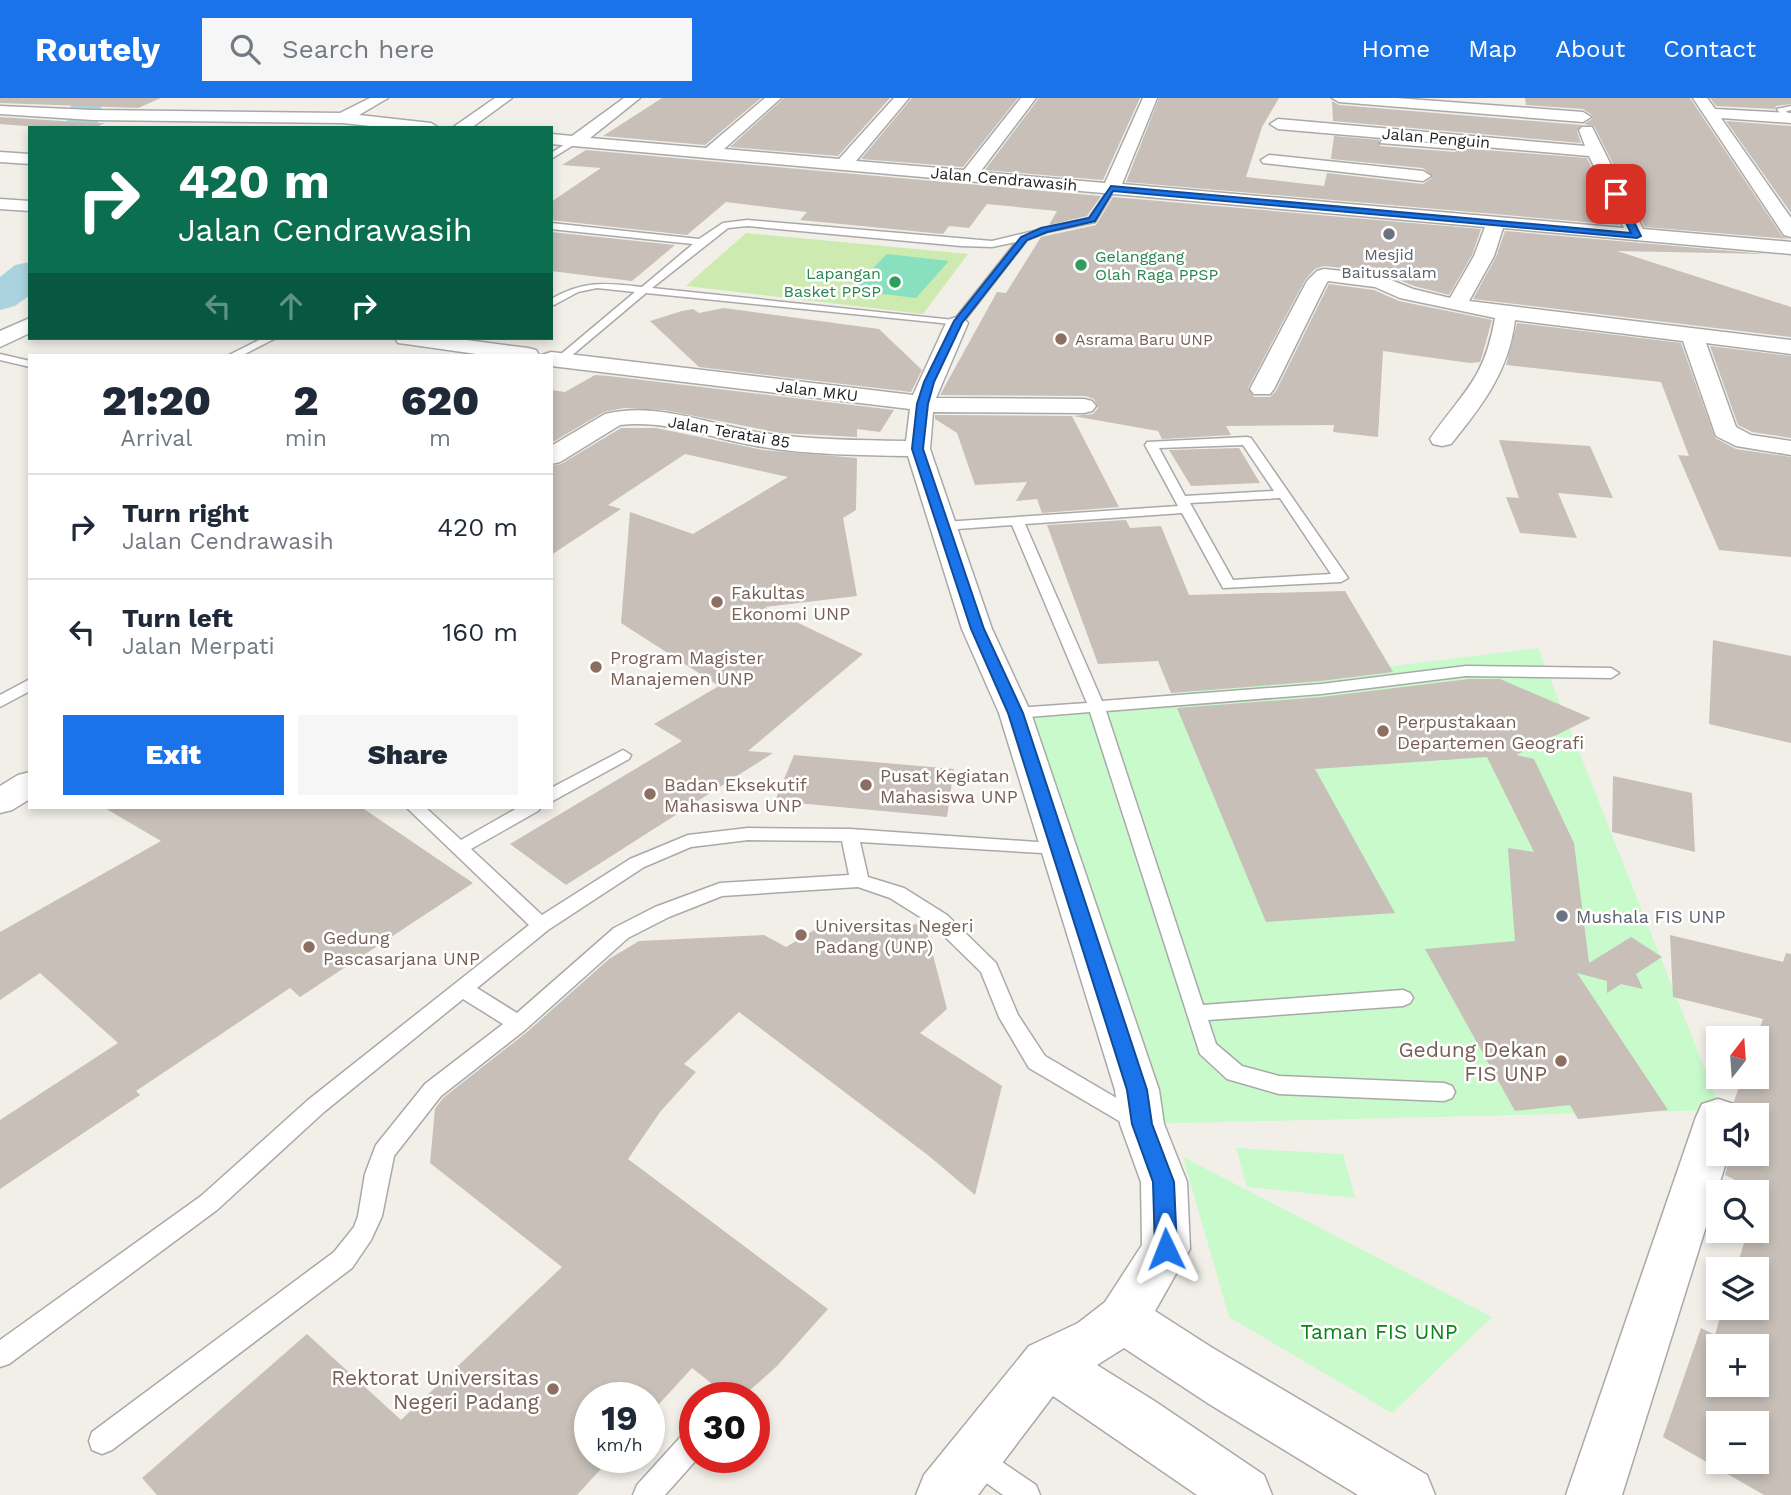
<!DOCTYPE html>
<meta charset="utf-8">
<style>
:root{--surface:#fff;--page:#f6f6f7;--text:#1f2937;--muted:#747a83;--line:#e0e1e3;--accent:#1a73e8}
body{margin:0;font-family:"Work Sans",sans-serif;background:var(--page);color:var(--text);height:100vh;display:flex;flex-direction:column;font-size:26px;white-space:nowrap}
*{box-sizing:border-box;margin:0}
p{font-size:23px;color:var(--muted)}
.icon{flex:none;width:38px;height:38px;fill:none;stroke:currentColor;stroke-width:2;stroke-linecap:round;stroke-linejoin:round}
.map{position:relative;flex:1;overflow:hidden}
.sheet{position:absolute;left:28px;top:256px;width:525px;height:455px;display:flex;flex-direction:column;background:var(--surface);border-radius:0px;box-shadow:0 4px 10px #0003}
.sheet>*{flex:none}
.guide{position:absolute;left:28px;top:28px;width:525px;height:214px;border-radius:0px;box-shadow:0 4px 10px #0003;background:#0b6e4f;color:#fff;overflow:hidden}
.needle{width:46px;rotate:17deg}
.controls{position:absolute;left:1706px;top:928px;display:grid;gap:14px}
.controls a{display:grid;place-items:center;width:63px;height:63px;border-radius:0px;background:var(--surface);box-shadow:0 4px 10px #0003;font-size:35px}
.speed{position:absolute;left:574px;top:1284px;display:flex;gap:14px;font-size:35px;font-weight:700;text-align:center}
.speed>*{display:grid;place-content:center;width:91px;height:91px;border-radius:50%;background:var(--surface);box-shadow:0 4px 10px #0003;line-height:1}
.speed small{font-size:18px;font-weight:400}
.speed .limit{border:10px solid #d22;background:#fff;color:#111}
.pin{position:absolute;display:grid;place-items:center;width:60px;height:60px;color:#fff;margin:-30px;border-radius:14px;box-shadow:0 4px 10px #0006}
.me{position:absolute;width:77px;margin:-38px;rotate:358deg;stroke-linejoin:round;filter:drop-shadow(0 0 5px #0008)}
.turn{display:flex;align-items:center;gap:24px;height:147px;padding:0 35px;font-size:32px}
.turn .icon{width:91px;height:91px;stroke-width:2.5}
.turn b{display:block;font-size:49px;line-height:60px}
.lanes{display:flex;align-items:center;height:66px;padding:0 35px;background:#0003;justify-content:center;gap:35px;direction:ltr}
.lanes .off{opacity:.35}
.eta{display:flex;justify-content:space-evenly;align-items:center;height:119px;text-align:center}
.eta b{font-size:42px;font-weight:800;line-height:49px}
.action{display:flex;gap:14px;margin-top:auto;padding:14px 35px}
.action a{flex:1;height:80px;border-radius:0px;background:var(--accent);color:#fff;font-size:28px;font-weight:800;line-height:80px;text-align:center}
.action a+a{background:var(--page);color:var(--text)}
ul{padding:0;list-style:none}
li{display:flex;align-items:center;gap:21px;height:105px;padding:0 35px;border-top:2px solid var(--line)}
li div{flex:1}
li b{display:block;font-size:26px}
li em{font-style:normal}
header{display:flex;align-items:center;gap:42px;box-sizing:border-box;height:98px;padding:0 35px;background:var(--accent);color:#fff}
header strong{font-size:33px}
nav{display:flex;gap:38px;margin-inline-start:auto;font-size:24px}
.search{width:490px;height:63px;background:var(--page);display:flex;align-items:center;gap:18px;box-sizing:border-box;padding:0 24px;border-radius:0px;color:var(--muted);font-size:26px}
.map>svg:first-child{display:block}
</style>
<header>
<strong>Routely</strong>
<div class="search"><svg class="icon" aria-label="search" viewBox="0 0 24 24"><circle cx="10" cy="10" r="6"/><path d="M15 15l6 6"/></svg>Search here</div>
<nav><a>Home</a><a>Map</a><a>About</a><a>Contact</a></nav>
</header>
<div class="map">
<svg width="1791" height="1397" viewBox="0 0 1791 1397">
<rect width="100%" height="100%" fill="#f2efe9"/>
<polygon fill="#cdebb0" points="746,135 968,156 923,216 686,188"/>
<g fill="#c8facc">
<polygon points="1538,550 1721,1012 1142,1026 1015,615"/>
<polygon points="1236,1050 1343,1056 1355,1100 1247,1089"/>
<polygon points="1183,1059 1492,1219 1392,1315 1229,1219"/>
</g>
<polygon fill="#88e0be" points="887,156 949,163 916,200 851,192"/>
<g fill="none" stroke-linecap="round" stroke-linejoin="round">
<g fill="#aad3df" fill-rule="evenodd">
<polygon points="73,0 103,0 97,30 65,30"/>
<polygon points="30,164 30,197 15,208 0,212 0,179 15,167"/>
</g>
</g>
<g fill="#c7bfb8" fill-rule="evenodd">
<polygon points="0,0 161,0 138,10 0,5"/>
<polygon points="662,0 761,0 705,47 603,38"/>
<polygon points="784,0 890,0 838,58 730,49"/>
<polygon points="912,0 1018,0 963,69 861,61"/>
<polygon points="1039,0 1140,0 1103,82 985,72"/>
<polygon points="1159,0 1279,0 1262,29 1246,79 1324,88 1327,75 1423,86 1433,79 1423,70 1331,61 1334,38 1379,42 1380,48 1455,54 1461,50 1587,60 1620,127 1126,84"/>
<polygon points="1525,0 1690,0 1782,138 1789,141 1645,129 1594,28 1584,26 1592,21 1592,17 1583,11 1526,7"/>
<polygon points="1710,0 1791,0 1791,6 1776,8 1775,11 1716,8"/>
<polygon points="1332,3 1339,7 1582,27 1577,33 1581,45 1333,23"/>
<polygon points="0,19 93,25 105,25 94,30 51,30 0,26"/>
<polygon points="1726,23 1791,28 1791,115"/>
<polygon points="586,52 1101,98 1087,118 1049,127 1057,113 987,106 969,130 949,128 943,136 800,122 807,114 726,104 687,137 551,122 551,104 601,70 562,67"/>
<polygon points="1113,99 1481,131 1472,157 1449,197 1414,188 1379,174 1324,168 1315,171 1305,182 1248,290 1254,299 1270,299 1276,293 1329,186 1374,192 1399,203 1492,222 1482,258 1480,264 1470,265 1383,253 1378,339 1333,334 1334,327 1226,328 1231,337 1162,341 1158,333 1073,318 1093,316 1098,310 1094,301 1085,298 940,297 997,194 1006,195 1041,139 1096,127"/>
<polygon points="1505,133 1766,156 1617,153 1791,209 1791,239 1473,201 1496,159"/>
<polygon points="551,134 675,147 632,183 551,173"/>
<polygon points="724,210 879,231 922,272 911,294 699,269 650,223 682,213 693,211 699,215"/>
<polygon points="1517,225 1681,245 1715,340 1736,351 1791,359 1791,459 1719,452 1678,357 1689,358 1661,284 1506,267"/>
<polygon points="1710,248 1791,258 1791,340 1752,334 1738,327"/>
<polygon points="595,277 609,278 894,312 880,334 857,331 857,339 780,335 664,312 624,310 604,314 551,345 551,292 565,294"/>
<polygon points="935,317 1072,318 1119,409 1042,415 1037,401 1016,403 1027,384 975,387 957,335 935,321"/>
<polygon points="621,330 656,330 763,352 857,360 856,412 843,420 857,498 765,509 863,556 748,653 773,655 566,787 510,746 682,643 654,626 719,588 621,525 630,414 693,436 788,379 685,356 608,407 621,411 551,457 551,368 561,366"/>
<polygon points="1499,342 1590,348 1613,400 1558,395 1577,440 1520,435 1506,399 1519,400"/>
<polygon points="1239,350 1260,385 1191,388 1169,352"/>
<polygon points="1126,422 1130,430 1161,428 1189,497 1345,493 1393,574 1321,583 1171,595 1158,563 1098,566 1047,427"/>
<polygon points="1713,542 1791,558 1791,645 1709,626"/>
<polygon points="1469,581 1500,581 1591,620 1516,657 1534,661 1574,745 1589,865 1631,839 1662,859 1636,876 1643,891 1621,886 1607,895 1607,883 1577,875 1668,1012 1578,1021 1570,1007 1515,1013 1425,851 1515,843 1508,750 1534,754 1487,659 1315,671 1395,815 1266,824 1177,610 1321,599"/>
<polygon points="794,657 954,671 947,719 775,703"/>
<polygon points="1613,678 1692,695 1695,754 1612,734"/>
<polygon points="103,709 361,709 473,785 300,899 290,890 136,993 140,997 0,1091 0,1022 118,945 40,875 0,902 0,834 161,743"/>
<polygon points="925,826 947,911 920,935 1002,988 975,1097 929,1058 739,914 684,966 696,974 660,1014 628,1061 828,1211 776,1269 741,1300 730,1300 692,1270 649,1317 649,1300 590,1300 590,1360 611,1360 577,1397 157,1397 142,1380 307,1236 401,1322 562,1169 430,1065 435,1011 443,1000 527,934 609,861 639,843 764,837 786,849 819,829"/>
<path d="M1670,837L1783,864L1786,855L1791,856V1397H1764L1663,1339L1701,1230L1715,1237L1723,1209H1757V1171H1736L1748,1132H1757V1104L1760,1094L1725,1077L1731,1055H1757V1017H1741L1734,1003L1743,978H1757L1756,940L1763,921L1673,899ZM1718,1248H1757V1286H1718ZM1718,1325H1757V1363H1718Z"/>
</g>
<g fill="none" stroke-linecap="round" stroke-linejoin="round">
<g stroke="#a9a9a9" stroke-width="3">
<g id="lane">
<polygon points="1791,8 1791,12 1786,13 1791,19 1784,21 1777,11"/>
<polygon points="573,41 580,43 551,61 551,55"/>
<polygon points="1383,41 1455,47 1459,49 1455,51 1380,45"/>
<path d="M1111,88L1115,91L1095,124L1047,134L1027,142L961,227L646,195L564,264L554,262L635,194L597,190L578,194L554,207L551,206V201C585,182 604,185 642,189L693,146L551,131V125L699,141L723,125L747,122L992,143L1089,120ZM747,128L961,148L992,149L1016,144L954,222L652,190L728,130Z"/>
<polygon points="263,240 276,240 243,257 229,257"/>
<polygon points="0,256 30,263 30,269 0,262"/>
<path d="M1247,339L1251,340L1348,480L1341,484L1223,490L1182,415L1025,426L1102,603L1321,586L1466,568L1611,570L1619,575L1611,580L1466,578L1321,596L1106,613L1203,907L1403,892L1410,895L1413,900L1410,905L1403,908L1208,922L1216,946L1242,968L1279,978L1444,985L1452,988L1455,994L1452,1000L1444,1003L1279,996L1227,981L1200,956L1090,614L1015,620L1007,615L1015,610L1087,605L1012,427L944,432L937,428L944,424L1178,408L1145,347L1147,344ZM1243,347L1274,393L1185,398L1159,350ZM1280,400L1331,476L1233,482L1190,405Z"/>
<polygon points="30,581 30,593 0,609 0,597"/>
<polygon points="623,652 631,657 629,661 551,704 551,690"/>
<path d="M406,709H425L461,742L519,709H541L538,713L471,751L542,817L630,761L688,737L748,730L850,731L1065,746L1068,750L1065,754L1059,756L860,744L868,779L904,790L947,817L996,865L1018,917L1045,958L1147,1018L1150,1024L1147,1030L1139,1033L1131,1030L1029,970L999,919L981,874L933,827L890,800L858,789L722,798L669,819L628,840L525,932L441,998L394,1058L382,1118L371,1142L352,1170L112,1352L102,1356L92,1352L89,1343L92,1334L334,1154L354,1129L358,1118L365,1076L376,1047L425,986L503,926L463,901L324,1014L217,1112L9,1266L0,1269V1242L201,1098L308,1002L529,827ZM748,742L842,743L849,777L720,785L655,809L614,830L517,915L477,890L548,832L644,769L691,749Z"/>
<polygon points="695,1330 695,1360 698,1360 665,1397 633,1397 637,1387 685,1334"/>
<polygon points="977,1347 1036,1387 1040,1397 1003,1397 967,1371 963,1361 967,1351"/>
</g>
</g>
<g stroke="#a9a9a9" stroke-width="3">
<g id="street">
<polygon points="370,0 388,0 359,17 431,25 439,30 388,30 343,25 93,22 0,16 0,8 93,12 340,15"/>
<polygon points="495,0 512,0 471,30 452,30"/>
<path d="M624,0H640L590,40L706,50L765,0H781L724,51L839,61L894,0H909L856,63L964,72L1021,0H1036L980,74L1105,85L1143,0H1157L1122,86L1624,130L1589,58L1278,31L1270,26L1278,21L1585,48L1579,32L1582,29H1592L1643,131L1791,144V156L1503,130L1494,158L1469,203L1791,242V256L1706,245L1736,329L1751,337L1791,343V357L1736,348L1716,338L1683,243L1515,222C1509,273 1482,308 1451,346L1442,348L1433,346L1430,341C1463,293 1484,283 1495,220L1400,200L1375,189L1328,183L1326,186L1274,291L1270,296H1254L1250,291L1307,183L1317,173L1324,171L1379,177L1413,191L1450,200L1474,158L1485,129L551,46V36L572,38Z"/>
<polygon points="1332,0 1396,0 1583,14 1591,19 1583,24 1339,4"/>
<polygon points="1693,0 1707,0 1715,11 1791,15 1791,25 1721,20 1791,120 1791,139 1784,137"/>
<polygon points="0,54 30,56 30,66 0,64"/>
<polygon points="1269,57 1423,73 1431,78 1423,83 1263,65 1261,62"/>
<polygon points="0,101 30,103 30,113 0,111"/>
<path d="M957,219L964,221L968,225L936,300L1084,301L1092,303L1096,308L1092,313L1084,315L933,314L930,351L992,531L1031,615L1159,992L1164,1026L1187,1084L1190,1151L1155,1213L1211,1249L1427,1377L1435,1397H1358L1209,1306L1124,1250L1097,1267L1156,1304L1264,1377L1272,1397H1197L1053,1298L978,1397H916L924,1377L1029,1248L1078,1225L1105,1204L1142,1147L1141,1084L1120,1026L1115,992L999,615L962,531L908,358C859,357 811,357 763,349C716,342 668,321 620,327L560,364L551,366V348L605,316C657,303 710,327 762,335C810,342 858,342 906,343L910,311L551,268V257H542L551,254L913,297L946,225L950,221Z"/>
<polygon points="30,220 30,235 0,249 0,233"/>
<polygon points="395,240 451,240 528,250 536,252 539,257 483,257 406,246 398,245"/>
<polygon points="30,674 30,701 12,712 0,715 0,688 18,677"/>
<polygon points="1718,1001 1734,1006 1739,1017 1718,1017 1718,1055 1729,1055 1622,1397 1566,1397 1696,1019 1702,1006"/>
</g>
</g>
<use href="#lane" fill="#fff" fill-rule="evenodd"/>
<use href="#street" fill="#fff" fill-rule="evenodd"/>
</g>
<polygon fill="#1a73e8" stroke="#114b97" stroke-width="2" points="1111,88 1631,135 1612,96 1616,94 1620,96 1641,138 1637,140 1113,93 1095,123 1047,134 1027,142 962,225 934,284 928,306 923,351 984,531 1023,615 1147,992 1152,1026 1174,1084 1177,1151 1173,1158 1166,1161 1158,1158 1155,1151 1153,1084 1132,1026 1127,992 1008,615 971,531 912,351 917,306 924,284 954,223 1021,139 1041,130 1089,120"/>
<g fill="#6b7280" stroke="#fff" stroke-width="2.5">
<circle cx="1389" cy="136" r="7"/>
<circle cx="1562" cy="818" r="7"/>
</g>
<g fill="#2e9e5b" stroke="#fff" stroke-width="2.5">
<circle cx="1081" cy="167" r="7"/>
<circle cx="895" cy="184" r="7"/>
</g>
<g fill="#8d6e63" stroke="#fff" stroke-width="2.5">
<circle cx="1061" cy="241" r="7"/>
<circle cx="717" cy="504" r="7"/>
<circle cx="596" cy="569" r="7"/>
<circle cx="1383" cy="633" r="7"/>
<circle cx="866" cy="687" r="7"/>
<circle cx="650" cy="696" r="7"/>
<circle cx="801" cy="837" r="7"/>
<circle cx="309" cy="849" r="7"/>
<circle cx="1561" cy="963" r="7"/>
<circle cx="553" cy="1291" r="7"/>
</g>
<g text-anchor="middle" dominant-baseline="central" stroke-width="5" stroke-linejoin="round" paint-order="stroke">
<g font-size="16" fill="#222" stroke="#fff">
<text transform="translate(1436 40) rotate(5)">Jalan Penguin</text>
<text transform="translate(1004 81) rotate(5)">Jalan Cendrawasih</text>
<text transform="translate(817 293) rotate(7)">Jalan MKU</text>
<text transform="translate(729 334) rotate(10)">Jalan Teratai 85</text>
</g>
<g font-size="16" fill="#5b616d" stroke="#fff">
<text x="1389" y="156">Mesjid<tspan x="1389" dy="18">Baitussalam</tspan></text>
</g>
<g font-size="16" fill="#27864d" stroke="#fff" text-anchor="start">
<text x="1095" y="158">Gelanggang<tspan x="1095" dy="18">Olah Raga PPSP</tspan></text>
<text x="881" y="175" text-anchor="end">Lapangan<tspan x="881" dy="18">Basket PPSP</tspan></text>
</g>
<g font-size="16" fill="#785e54" stroke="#fff" text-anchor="start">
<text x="1075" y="241">Asrama Baru UNP</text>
</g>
<g font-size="18" fill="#785e54" stroke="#fff" text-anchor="start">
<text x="731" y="494">Fakultas<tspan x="731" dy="21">Ekonomi UNP</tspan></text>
<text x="610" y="559">Program Magister<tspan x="610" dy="21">Manajemen UNP</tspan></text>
<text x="1397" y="623">Perpustakaan<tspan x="1397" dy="21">Departemen Geografi</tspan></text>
<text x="880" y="677">Pusat Kegiatan<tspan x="880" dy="21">Mahasiswa UNP</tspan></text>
<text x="664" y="686">Badan Eksekutif<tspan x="664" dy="21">Mahasiswa UNP</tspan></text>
<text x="815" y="827">Universitas Negeri<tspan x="815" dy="21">Padang (UNP)</tspan></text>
<text x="323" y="839">Gedung<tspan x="323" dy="21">Pascasarjana UNP</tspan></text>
</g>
<g font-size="18" fill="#5b616d" stroke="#fff" text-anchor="start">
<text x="1576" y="818">Mushala FIS UNP</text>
</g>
<g font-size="21" fill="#785e54" stroke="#fff" text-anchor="end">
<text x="1547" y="951">Gedung Dekan<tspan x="1547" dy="24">FIS UNP</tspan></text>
<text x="539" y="1279">Rektorat Universitas<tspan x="539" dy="24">Negeri Padang</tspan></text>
</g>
<g font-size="21" fill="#0c8416" stroke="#fff">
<text x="1379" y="1233">Taman FIS UNP</text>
</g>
</g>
</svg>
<div class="controls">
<a><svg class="needle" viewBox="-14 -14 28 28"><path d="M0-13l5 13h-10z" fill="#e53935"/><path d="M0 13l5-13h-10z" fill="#747a83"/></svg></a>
<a><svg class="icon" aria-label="sound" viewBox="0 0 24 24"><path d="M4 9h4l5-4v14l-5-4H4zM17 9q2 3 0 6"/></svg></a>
<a><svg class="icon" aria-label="search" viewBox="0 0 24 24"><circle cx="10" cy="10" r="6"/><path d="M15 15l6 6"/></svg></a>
<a><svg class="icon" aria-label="layers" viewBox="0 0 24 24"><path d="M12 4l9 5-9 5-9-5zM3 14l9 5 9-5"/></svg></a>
<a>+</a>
<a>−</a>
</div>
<div class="speed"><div>19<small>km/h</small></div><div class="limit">30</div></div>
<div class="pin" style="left:1616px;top:96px;background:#d93025"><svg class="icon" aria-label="arrive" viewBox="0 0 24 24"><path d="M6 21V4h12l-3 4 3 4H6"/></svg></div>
<svg class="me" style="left:1166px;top:1151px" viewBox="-20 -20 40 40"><path d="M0-17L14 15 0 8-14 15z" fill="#1a73e8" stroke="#fff" stroke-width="4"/></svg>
<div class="guide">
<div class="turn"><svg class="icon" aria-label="right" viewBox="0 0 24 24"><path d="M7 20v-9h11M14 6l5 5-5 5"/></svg><div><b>420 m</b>Jalan Cendrawasih</div></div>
<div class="lanes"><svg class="icon off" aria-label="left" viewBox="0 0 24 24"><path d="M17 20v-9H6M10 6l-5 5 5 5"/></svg><svg class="icon off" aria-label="ahead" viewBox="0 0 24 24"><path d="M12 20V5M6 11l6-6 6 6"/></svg><svg class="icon" aria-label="right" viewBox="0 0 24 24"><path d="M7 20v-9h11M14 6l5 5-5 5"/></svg></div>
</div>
<section class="sheet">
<div class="eta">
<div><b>21:20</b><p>Arrival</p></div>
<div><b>2</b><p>min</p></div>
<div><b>620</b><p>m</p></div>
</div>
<ul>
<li><svg class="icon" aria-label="right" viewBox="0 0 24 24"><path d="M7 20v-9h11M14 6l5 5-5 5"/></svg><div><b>Turn right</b><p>Jalan Cendrawasih</p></div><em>420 m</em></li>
<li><svg class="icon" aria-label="left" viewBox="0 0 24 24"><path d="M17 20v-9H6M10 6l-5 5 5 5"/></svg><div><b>Turn left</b><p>Jalan Merpati</p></div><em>160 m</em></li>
</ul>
<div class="action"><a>Exit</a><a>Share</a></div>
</section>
</div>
